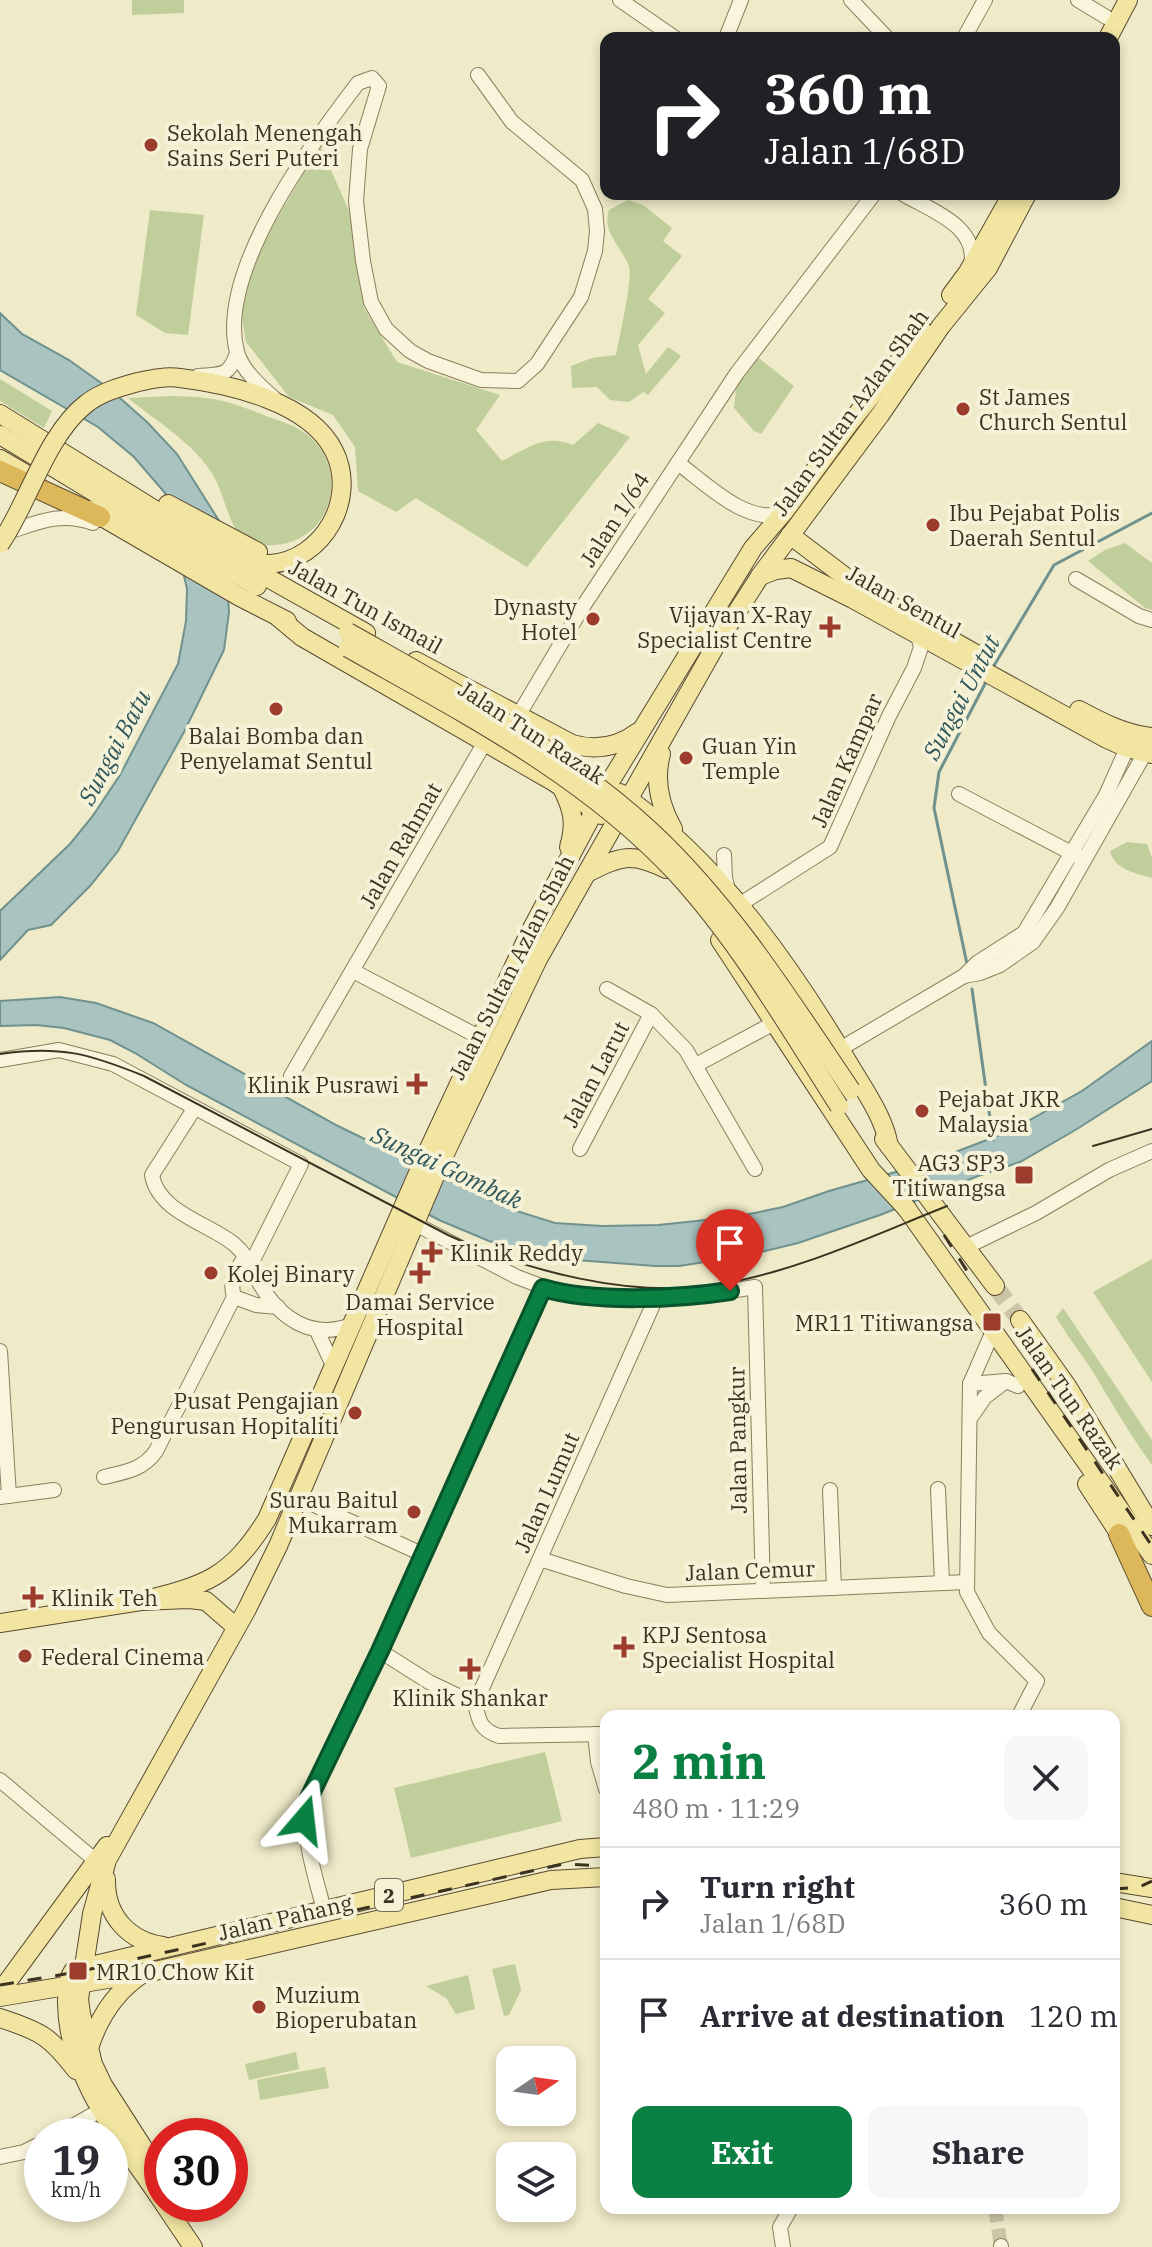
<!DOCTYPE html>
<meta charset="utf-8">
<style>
:root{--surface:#fff;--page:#f7f7f7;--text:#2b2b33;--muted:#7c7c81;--line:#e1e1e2;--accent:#0b8043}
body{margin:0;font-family:"IBM Plex Serif",serif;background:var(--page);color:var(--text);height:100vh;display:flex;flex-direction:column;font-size:30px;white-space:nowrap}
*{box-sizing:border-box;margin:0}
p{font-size:26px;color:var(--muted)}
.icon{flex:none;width:44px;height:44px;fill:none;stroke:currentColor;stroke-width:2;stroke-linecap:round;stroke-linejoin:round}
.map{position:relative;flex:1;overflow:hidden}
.sheet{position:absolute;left:600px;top:1710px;width:520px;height:504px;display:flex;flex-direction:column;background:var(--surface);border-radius:16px;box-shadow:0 4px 12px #0003}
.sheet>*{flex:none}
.guide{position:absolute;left:600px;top:32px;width:520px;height:168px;border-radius:16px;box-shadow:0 4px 12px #0003;background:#202124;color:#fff;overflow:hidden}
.needle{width:52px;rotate:77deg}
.controls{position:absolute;left:496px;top:2046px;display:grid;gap:16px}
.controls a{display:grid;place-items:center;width:80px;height:80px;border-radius:16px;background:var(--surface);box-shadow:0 4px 12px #0003;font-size:40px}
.speed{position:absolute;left:24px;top:2118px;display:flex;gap:16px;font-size:40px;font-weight:700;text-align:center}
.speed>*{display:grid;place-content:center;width:104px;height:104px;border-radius:50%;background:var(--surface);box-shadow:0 4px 12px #0003;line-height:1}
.speed small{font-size:20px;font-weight:400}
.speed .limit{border:12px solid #d22;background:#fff;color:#111}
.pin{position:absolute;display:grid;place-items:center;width:68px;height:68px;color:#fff;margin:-82px -34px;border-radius:50% 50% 50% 0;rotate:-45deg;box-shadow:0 0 8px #0007}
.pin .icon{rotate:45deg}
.me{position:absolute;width:88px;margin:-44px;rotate:17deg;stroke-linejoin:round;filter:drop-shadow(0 0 6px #0008)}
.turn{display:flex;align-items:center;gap:28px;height:168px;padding:0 32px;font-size:36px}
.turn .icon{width:104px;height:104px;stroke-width:2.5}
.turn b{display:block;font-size:56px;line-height:68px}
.round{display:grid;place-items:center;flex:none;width:84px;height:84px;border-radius:16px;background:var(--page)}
.overview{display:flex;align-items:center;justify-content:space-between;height:136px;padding:0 32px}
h1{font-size:48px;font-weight:700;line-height:60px;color:var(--accent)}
.button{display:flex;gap:16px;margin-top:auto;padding:16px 32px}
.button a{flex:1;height:92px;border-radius:16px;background:var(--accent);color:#fff;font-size:32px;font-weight:700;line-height:92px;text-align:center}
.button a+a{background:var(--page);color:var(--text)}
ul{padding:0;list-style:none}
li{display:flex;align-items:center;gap:24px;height:112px;padding:0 32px;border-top:2px solid var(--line)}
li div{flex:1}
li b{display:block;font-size:30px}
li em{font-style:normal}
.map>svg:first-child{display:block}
</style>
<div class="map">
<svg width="1152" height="2247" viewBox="0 0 1152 2247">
<rect width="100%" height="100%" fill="#efeac8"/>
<g fill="#c0ce9c">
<polygon points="132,0 184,0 184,13 132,15"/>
<path d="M320,145L349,211L364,308L397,362L500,395L476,430L502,461C527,449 544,433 573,445L598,423L630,437L527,567L416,498L396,512L358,491L355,447L333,415L289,397L246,342L240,307L262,244Z"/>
<path d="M628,200L643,205L672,228L663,241L682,256L648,299L665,313L638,345L646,374L668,347L681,356L648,395L643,392L629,402L610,400L597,387L572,388L571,366L592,358L616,355C619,339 633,278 629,267C622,246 601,233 609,210Z"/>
<polygon points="150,210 204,215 188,335 165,333 136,315"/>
<polygon points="755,355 794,386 761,434 754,431 734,408 737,379"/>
<polygon points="0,379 52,411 44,428 0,401"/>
<path d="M172,396C214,397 227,400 266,416C279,421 293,424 305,433C351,466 334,541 275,545C263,546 250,544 241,536C229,525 223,491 213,475C194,443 156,421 128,398Z"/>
<polygon points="1125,543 1152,563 1152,610 1145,608 1088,561 1105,550"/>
<path d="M1127,842L1147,844L1152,858V878C1135,873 1115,870 1110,851Z"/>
<polygon points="1152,1259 1152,1382 1093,1292"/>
<path d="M1063,1308L1152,1440V1465C1132,1437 1115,1409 1098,1380C1085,1358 1069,1339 1056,1317Z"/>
<polygon points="545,1752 562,1821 411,1858 394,1788"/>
<polygon points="515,1964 521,1990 509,2015 504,2016 492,1969"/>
<polygon points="468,1975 475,2009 456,2014 446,1998 426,1986"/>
<polygon points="296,2052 299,2069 249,2080 245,2064"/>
<polygon points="325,2067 329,2088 260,2100 257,2080"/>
</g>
<g fill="#a9c3c0" stroke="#6f928f" stroke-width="2">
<polygon points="0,313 22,334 69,360 111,390 148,423 177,454 223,527 229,612 224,650 184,732 118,851 90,886 51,925 28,930 0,960 0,911 70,844 92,817 120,775 178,664 186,621 187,589 165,493 134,457 98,427 0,370"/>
<polygon points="60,997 96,1003 153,1023 338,1126 504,1207 555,1223 602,1226 658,1225 735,1217 783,1207 829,1191 927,1163 1010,1131 1082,1091 1152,1041 1152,1081 1077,1129 1020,1162 978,1176 880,1215 798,1243 744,1256 679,1266 655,1266 550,1258 489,1241 439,1220 186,1085 135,1053 110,1040 64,1028 36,1025 0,1026 0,1001"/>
</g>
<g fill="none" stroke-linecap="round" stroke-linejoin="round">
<g stroke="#6f928f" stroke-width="3">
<polyline points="992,669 1054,565 1152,513"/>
<polyline points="967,964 934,808 939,772 987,680"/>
<polyline points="972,989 993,1140"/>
</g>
<polyline stroke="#cbc5a6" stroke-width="14" stroke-dasharray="14 7" stroke-linecap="butt" points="995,2208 1001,2246"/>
<polyline stroke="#cbc5a6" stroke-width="18" stroke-dasharray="18 9" stroke-linecap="butt" points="995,1286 1020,1320"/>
<g stroke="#8c7d5d" stroke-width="16">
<g id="minor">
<polyline points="620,0 675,38"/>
<polyline points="851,0 887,38"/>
<polyline points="1078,0 1106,17"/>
<polyline points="726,38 741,0"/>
<polyline points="964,38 985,0"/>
<path d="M903,194C930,210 979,226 971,265"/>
<path d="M198,376C221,374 229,377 237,353"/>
<path d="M275,399C261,387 242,370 237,352C216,272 312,143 358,83L372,78L379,86L360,149L356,201L363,261L371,302L386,329L410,351L428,361L481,380L518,381L537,364L581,297L595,251L597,231L595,209L582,180L512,122L478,75"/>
<path d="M678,463C705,483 750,528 784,512"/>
<path d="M5,533C37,523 60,511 93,523"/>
<polyline points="1076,579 1139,616 1152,620"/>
<polyline points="518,716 582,608 737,373 874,194"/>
<polyline points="959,794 1079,857"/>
<polyline points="724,855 725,878 729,894"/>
<polyline points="739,905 830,847 889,716 914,668 921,647 918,636"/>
<polyline points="353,971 481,1038"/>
<polyline points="964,976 980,973 1000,965 1033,942 1057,908 1145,753"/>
<polyline points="607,989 651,1014 686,1050 755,1169"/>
<polyline points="840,1049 964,976 977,963 1024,933 1106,795 1127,748"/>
<polyline points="0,1060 59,1050 113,1064 301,1164 252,1262"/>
<polyline points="696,1065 774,1023"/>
<polyline points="291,1076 485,742"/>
<path d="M194,1109L152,1175C158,1212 208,1223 234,1244C249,1257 251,1268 260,1284C280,1319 312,1340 351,1325"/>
<polyline points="580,1149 651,1014"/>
<polyline points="414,1226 421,1227 517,1277 562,1294 656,1298 705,1295 755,1287 763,1591"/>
<polyline points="966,1247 1036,1213 1109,1170 1152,1151"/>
<polyline points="234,1297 256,1305 278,1307"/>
<polyline points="317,1331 333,1365"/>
<polyline points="990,1338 970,1384 967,1592 989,1633 1037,1681 1019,1716"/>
<polyline points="0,1351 9,1496"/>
<polyline points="970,1384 1006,1381 1018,1386"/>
<polyline points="971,1417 985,1397 1006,1381"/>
<path d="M104,1477C125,1472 143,1470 156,1451L234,1297C229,1281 236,1272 244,1258"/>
<polyline points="938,1489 942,1583"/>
<polyline points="830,1490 834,1588"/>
<polyline points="0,1497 54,1490"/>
<polyline points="299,1498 422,1554"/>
<polyline points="540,1559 626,1586 667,1595 967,1582"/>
<path d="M380,1651L429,1682L475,1704C479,1722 481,1730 499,1736L606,1734"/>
<polyline points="475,1704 656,1298"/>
<polyline points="595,1734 598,1762 606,1789"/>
<polyline points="0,1780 96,1861"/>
<path d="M324,1910C315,1875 302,1838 307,1802L380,1651L543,1288"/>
<polyline points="55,2136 101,2110"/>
<polyline points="0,2157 24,2152 42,2143"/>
<polyline points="1001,2246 1001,2247"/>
<polyline points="783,2247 780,2227 791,2208"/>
</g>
</g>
<g stroke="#5a4a31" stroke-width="20">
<g id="major">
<polyline points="1108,38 1128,0"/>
<polyline points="951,295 968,272 1012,194"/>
<path d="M0,414L223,552C238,557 254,565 270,564C323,560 358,499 334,451C310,402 229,384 180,378C166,376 152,379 138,382"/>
<polyline points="0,435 165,535 257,586"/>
<polyline points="0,459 33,478"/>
<polyline points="168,504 258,552"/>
<polyline points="90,510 240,597 287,621"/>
<polyline points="790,535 860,588 983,658"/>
<polyline points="245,565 366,633"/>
<polyline points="760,576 776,570 791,568 853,599 1107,739 1127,748 1152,754"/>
<polyline points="278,617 302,637 554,782 601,815"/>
<path d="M416,661L572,744C596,751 618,747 638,732"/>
<path d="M1079,710C1103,723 1125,734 1152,737"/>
<path d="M661,754C654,780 660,806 673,829"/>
<path d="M562,788C573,810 576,824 569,847"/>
<path d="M620,793C718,861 792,967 852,1069C867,1094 884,1118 889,1146"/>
<path d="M587,873C621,856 631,852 666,869"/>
<polyline points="720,940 871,1170 908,1210"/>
<polyline points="884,1139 995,1286"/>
<polyline points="902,1202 1152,1555"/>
<polyline points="1020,1320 1067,1386 1152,1526"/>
<polyline points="1087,1484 1128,1547"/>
<path d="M141,1601C206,1585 230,1578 267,1519L425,1157L529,934L608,785L753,548L784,512L849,424L923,331"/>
<polyline points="0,1623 141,1601 189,1599 206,1601 236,1627"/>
<path d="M106,1879C105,1916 129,1941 163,1946"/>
<polyline points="1114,1882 1152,1888"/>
<polyline points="1114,1907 1152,1915"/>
<polyline points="0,1992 107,1846"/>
<polyline points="0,1997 155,1971 551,1880 606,1877"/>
<path d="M0,2018C40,2031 50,2036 76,2070"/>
<path d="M89,2048C99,2017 115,1992 142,1974"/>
<polyline points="162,2177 103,2085 93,2064 81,2014 79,1999 92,1914 107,1860 247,1609 278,1546 441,1162 538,959 717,643 760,576 880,415 941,326 988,268 1027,194"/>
<path d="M162,2201C122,2141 66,2076 67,2000C68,1988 67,1979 74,1970L580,1849L606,1847"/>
<polyline points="164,2204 193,2247"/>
</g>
</g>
<g stroke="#5a4a31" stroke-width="22">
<g id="highway">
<polyline points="0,471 100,517"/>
<polyline points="1119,1534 1152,1606"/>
</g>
</g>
<use href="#minor" stroke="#f9f5dc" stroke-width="14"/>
<use href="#major" stroke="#f1e5a1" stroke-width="18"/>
<use href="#highway" stroke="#ddb85a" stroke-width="20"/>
<g stroke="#3c3220" stroke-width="2">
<path d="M0,1054C60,1045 90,1054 144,1076L448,1235C526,1271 629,1298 716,1285C796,1272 872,1236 947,1206"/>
<polyline points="1093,1146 1152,1129"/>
</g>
<g stroke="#3c3220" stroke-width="3" stroke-dasharray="14 14" stroke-linecap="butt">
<polyline points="944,1235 971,1277"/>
<polyline points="1032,1369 1152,1546"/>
<polyline points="1114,1889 1139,1887 1152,1881"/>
<polyline points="0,1985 77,1972 563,1864 606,1866"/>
</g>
<g stroke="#5a4a31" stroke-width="20" stroke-linecap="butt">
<g id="major-bridge">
<path d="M0,544C28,504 46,435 86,404C101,392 120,387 138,382"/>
<path d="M348,632C454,692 562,749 652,832C732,907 790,1000 851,1090"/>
<path d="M348,648C463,713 585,775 676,873C740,943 788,1026 839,1106"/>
</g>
</g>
<use href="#major-bridge" stroke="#f1e5a1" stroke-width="18"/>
</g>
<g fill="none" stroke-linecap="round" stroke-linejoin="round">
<g stroke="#07532c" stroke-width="20">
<path id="route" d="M304,1820L307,1802L380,1651L543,1288C593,1303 678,1299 730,1291"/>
</g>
<use href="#route" stroke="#0b8043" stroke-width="14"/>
</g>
<g fill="#9b3c2c" stroke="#f6f2d8" stroke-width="3">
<circle cx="151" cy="145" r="8"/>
<circle cx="963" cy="409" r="8"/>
<circle cx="933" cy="525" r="8"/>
<circle cx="593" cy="619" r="8"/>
<path d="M826 615h8v8h8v8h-8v8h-8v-8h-8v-8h8z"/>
<circle cx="276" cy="709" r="8"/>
<circle cx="686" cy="758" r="8"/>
<path d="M413 1072h8v8h8v8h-8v8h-8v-8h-8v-8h8z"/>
<circle cx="922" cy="1111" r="8"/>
<rect x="1014" y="1165" width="20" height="20" rx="4"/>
<path d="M428 1240h8v8h8v8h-8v8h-8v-8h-8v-8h8z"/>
<circle cx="211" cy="1273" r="8"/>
<path d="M416 1261h8v8h8v8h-8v8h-8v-8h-8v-8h8z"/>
<rect x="982" y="1312" width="20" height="20" rx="4"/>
<circle cx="355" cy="1413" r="8"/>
<circle cx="414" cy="1512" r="8"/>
<path d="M29 1585h8v8h8v8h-8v8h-8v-8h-8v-8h8z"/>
<path d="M620 1635h8v8h8v8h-8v8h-8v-8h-8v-8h8z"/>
<circle cx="25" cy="1656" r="8"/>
<path d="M466 1657h8v8h8v8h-8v8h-8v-8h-8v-8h8z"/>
<rect x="68" y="1961" width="20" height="20" rx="4"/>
<circle cx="259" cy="2007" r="8"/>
</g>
<g text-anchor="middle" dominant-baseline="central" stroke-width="8" stroke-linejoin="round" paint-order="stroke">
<rect fill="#f6f2d8" stroke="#746c57" stroke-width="2" x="375" y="1879" width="28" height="32" rx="6"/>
<g font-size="20" font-weight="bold" fill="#3c3220">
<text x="389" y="1895">2</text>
</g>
<g font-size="22" fill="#3c3220" stroke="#f6f2d8" text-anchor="start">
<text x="167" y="132">Sekolah Menengah<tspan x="167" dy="25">Sains Seri Puteri</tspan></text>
<text x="979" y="396">St James<tspan x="979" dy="25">Church Sentul</tspan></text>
<text x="949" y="512">Ibu Pejabat Polis<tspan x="949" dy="25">Daerah Sentul</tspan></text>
<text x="577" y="606" text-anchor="end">Dynasty<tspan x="577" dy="25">Hotel</tspan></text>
<text x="812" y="614" text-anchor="end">Vijayan X-Ray<tspan x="812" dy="25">Specialist Centre</tspan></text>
<text x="276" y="735" text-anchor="middle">Balai Bomba dan<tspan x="276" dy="25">Penyelamat Sentul</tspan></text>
<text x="702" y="745">Guan Yin<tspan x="702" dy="25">Temple</tspan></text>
<text x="399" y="1084" text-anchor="end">Klinik Pusrawi</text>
<text x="938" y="1098">Pejabat JKR<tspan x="938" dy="25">Malaysia</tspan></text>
<text x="1006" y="1162" text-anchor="end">AG3 SP3<tspan x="1006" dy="25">Titiwangsa</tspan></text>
<text x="450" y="1252">Klinik Reddy</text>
<text x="227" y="1273">Kolej Binary</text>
<text x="420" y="1301" text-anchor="middle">Damai Service<tspan x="420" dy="25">Hospital</tspan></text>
<text x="974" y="1322" text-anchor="end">MR11 Titiwangsa</text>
<text x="339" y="1400" text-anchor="end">Pusat Pengajian<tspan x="339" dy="25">Pengurusan Hopitaliti</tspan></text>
<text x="398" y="1499" text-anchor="end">Surau Baitul<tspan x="398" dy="25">Mukarram</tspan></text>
<text x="51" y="1597">Klinik Teh</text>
<text x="642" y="1634">KPJ Sentosa<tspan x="642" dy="25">Specialist Hospital</tspan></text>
<text x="41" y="1656">Federal Cinema</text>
<text x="470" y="1697" text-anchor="middle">Klinik Shankar</text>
<text x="96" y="1971">MR10 Chow Kit</text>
<text x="275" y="1994">Muzium<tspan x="275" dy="25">Bioperubatan</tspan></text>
</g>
<g font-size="22" fill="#3c3220" stroke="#f6f2d8">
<text transform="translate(850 412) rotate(-54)">Jalan Sultan Azlan Shah</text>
<text transform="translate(614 519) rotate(-57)">Jalan 1/64</text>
<text transform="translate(904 601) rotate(29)">Jalan Sentul</text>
<text transform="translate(366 606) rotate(29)">Jalan Tun Ismail</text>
<text transform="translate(532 732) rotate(33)">Jalan Tun Razak</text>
<text transform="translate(846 760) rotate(-66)">Jalan Kampar</text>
<text transform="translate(400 845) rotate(-60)">Jalan Rahmat</text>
<text transform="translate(511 967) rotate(-63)">Jalan Sultan Azlan Shah</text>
<text transform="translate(595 1074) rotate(-62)">Jalan Larut</text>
<text transform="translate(1070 1397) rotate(55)">Jalan Tun Razak</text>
<text transform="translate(737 1440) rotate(-91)">Jalan Pangkur</text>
<text transform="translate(546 1492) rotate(-66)">Jalan Lumut</text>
<text transform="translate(750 1570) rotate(-2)">Jalan Cemur</text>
<text transform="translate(285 1917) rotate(-13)">Jalan Pahang</text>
</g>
<g font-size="24" font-style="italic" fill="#30585c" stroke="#f6f2d8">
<text transform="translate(961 697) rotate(-62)">Sungai Untut</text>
<text transform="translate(114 747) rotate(-62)">Sungai Batu</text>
<text transform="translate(447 1167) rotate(25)">Sungai Gombak</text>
</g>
</g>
</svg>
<div class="controls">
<a><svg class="needle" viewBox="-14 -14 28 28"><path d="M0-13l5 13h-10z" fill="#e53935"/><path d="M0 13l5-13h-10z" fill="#7c7c81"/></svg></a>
<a><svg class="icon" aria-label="layers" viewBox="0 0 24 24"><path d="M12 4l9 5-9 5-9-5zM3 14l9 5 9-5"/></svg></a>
</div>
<div class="speed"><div>19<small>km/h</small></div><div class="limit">30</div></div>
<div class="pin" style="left:730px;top:1291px;background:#d93025"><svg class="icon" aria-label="arrive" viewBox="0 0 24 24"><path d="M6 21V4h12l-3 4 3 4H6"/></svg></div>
<svg class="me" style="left:304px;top:1820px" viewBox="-20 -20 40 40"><path d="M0-17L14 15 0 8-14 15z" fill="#0b8043" stroke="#fff" stroke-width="4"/></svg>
<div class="guide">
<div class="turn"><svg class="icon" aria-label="right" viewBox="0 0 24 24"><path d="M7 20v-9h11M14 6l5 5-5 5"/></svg><div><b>360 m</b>Jalan 1/68D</div></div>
</div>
<section class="sheet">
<div class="overview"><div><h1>2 min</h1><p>480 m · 11:29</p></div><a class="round"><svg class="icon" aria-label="close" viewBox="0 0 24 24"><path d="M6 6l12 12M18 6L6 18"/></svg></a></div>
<ul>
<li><svg class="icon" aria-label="right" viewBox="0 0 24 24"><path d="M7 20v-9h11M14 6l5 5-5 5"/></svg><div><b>Turn right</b><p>Jalan 1/68D</p></div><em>360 m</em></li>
<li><svg class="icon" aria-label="arrive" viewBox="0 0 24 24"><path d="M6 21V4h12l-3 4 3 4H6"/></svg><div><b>Arrive at destination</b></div><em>120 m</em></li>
</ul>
<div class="button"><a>Exit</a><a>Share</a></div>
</section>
</div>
